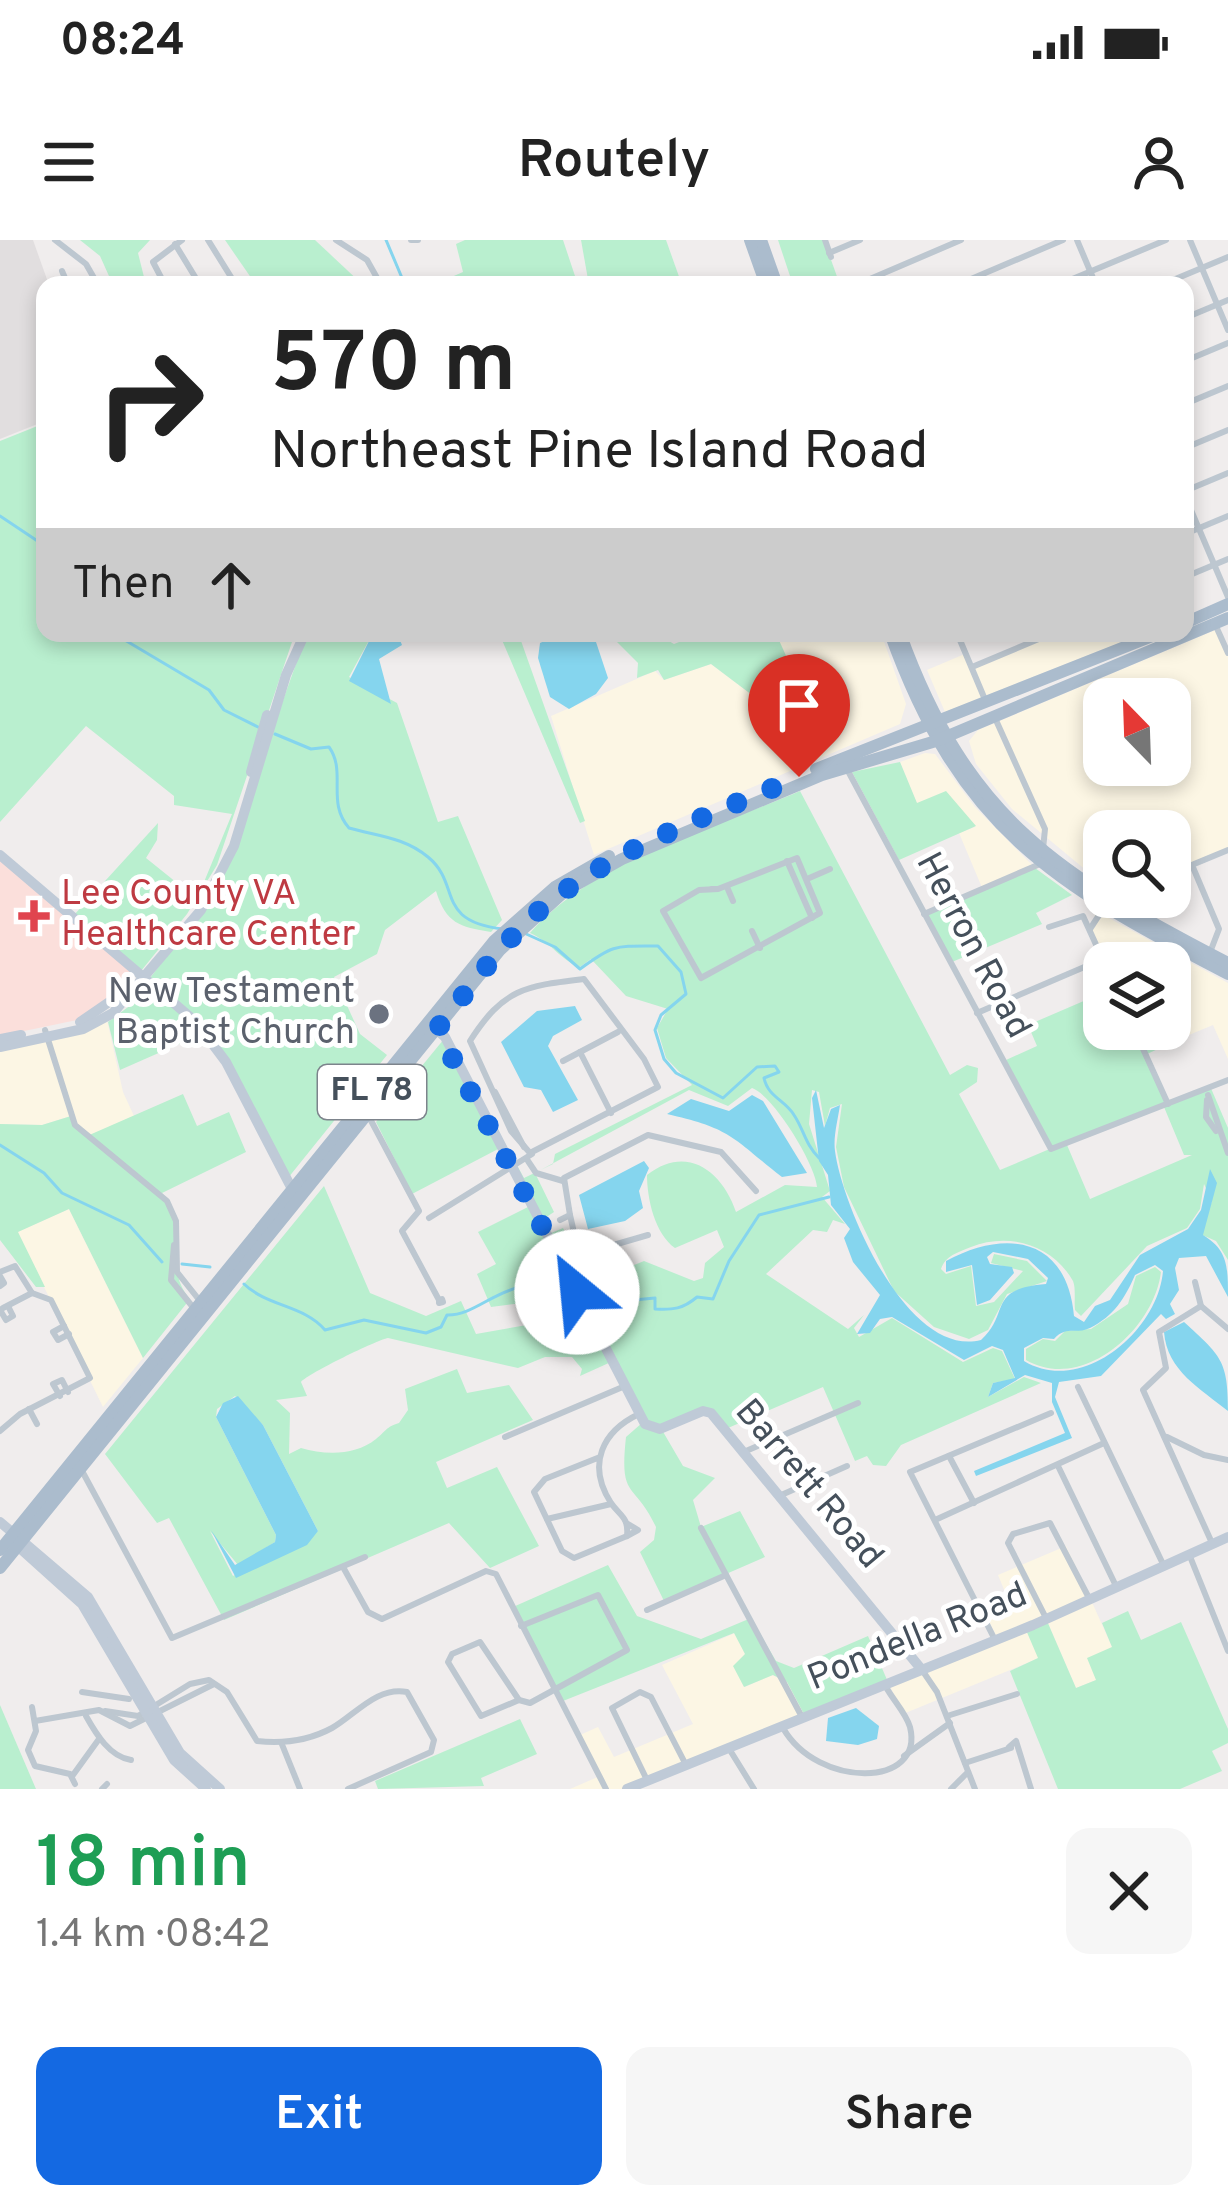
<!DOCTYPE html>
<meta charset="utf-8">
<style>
:root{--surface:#fff;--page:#f6f6f6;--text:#222;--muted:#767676;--accent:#1469e2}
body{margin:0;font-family:Overpass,sans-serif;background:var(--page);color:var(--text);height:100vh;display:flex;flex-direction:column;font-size:45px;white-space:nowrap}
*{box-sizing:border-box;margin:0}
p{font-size:39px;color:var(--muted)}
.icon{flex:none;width:66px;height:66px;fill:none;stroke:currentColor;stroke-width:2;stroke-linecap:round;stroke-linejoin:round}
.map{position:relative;height:1549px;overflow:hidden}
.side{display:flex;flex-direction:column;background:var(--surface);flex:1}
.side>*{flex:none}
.banner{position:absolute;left:36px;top:36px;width:1158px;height:366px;border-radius:24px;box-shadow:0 6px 18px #0003;background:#fff;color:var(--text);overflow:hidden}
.needle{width:78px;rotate:337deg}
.fabs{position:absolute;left:1083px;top:438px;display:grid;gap:24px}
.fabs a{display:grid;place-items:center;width:108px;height:108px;border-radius:24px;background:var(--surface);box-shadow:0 6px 18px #0003;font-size:60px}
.pin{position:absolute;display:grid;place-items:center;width:102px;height:102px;color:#fff;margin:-123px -51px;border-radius:50% 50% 50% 0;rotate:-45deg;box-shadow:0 0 12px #0007}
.pin .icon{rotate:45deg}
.me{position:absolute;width:132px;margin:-66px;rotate:332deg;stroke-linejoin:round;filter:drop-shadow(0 0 9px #0008)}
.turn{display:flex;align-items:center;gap:42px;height:252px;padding:0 36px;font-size:54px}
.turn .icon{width:156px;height:156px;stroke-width:2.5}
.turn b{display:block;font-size:84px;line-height:102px}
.then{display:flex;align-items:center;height:114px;padding:0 36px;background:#0003;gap:24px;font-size:45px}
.round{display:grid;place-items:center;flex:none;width:126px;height:126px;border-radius:24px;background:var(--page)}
.overview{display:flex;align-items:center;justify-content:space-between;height:204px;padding:0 36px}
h1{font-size:72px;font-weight:600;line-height:90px;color:#1e9e55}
.button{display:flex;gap:24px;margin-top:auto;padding:24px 36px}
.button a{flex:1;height:138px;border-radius:24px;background:var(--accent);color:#fff;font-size:48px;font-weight:600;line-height:138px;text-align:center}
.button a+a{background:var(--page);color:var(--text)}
.status{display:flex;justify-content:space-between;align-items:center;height:84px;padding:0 60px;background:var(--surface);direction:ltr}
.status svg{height:33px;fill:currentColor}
header{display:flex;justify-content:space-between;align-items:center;height:156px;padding:0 36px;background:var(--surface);font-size:54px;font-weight:600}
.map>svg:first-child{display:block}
</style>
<div class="status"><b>08:24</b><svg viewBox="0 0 49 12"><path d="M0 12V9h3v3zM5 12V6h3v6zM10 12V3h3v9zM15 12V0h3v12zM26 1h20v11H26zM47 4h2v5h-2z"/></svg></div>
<header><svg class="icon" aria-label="menu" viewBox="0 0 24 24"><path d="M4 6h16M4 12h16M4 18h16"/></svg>Routely<svg class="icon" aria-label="person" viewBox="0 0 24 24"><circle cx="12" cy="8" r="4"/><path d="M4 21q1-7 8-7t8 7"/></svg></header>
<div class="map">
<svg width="1228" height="1549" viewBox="0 0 1228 1549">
<rect width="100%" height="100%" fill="#f0eded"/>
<g fill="#fcf6e4" fill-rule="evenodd">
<path d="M1220,388L1228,407V610L1170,634V591H1104V645L1012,569L976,524L969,501L978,490ZM1104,459H1170V525H1104Z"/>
<polygon points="752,393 881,393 906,464 900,484 594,615 551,476 655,431 664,440 711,424 756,458 773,489 791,482 775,441 778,398"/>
<polygon points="1050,393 1144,393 945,472 927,430 967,413 972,425"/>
<polygon points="925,513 935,514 975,567 1035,628 983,650 959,593 975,587 917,564 900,522"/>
<polygon points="1096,671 1228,743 1228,819 1213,785 1184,797 1175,772 1170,773 1170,723 1106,723 1091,688"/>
<polygon points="107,780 123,852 134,876 86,897 71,876 42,885 0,884 0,809"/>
<polygon points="69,969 143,1118 103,1167 17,992"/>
<polygon points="1066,1306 1090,1356 997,1397 986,1375 1010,1364 998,1335"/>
<polygon points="1091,1360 1112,1407 1096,1440 1076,1448 1047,1381"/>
<polygon points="1026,1390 1039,1418 903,1474 890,1446"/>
<polygon points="735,1393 745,1414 745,1447 772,1435 787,1442 804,1474 622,1549 570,1549 600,1536 580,1495 598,1487 614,1517 693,1484 662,1425"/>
</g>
<polygon fill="#e1dedf" points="0,0 33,0 49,45 45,181 0,199"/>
<polygon fill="#fbdfdb" points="0,617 136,734 126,747 77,780 0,796"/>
<g fill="#b9efcf" fill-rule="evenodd">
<polygon points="80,0 150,0 138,13 146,45 113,45 100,16"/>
<polygon points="225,0 315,0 363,45 256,45"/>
<polygon points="465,0 563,0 578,45 433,45 463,32 456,4"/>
<polygon points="581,0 666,0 682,45 589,45"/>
<polygon points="778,0 824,0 840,45 793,45"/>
<polygon points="45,183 45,393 295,393 217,625 187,674 141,731 74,675 158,583 157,600 146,618 197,659 232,574 174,565 174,556 86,486 0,582 0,201"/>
<path d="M307,393H373L349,437L397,463L438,582L458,576L502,680L491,692C459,687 446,683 436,651L385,690L377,714L334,737L360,794L387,815L288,938L216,802L150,738L214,654Z"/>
<polygon points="499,393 530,393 520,398 585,581 580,583"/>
<polygon points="608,393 655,393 674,404 702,393 778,398 792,429 775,442 792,482 773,490 756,458 711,424 664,440 658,430 637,438 638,423"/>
<polygon points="900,522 917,563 946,551 976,586 899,620 852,532"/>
<path d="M800,551L950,835L967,825L978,828L977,842L959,854L1000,930L1052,908L1006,820L1037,806L1028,785L1093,757L1104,772V789H1170L1174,771L1184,797L1147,814L1169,862L1210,846L1228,888V1020L1216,1001L1200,994L1212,961L1204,944L1200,969L1187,988L1147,1006L1081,1076L1075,1070C1074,1062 1076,1048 1073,1041C1052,1004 1008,992 971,1007C957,1013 946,1015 941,1029L946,1034L971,1026L976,1066L994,1062L1023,1031L991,1023L994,1014L1027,1021L1047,1041L1007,1054L988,1090L969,1099L934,1087L894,1051L844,947L836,907L842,864L830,868L825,886L819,852L812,850L809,884L830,951L822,957L845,984L833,980L827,992L813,990L766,1034L848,1089L864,1075L854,1088L859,1097L892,1078L963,1122L993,1108L1002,1111L1015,1139L993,1143L988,1157L1024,1137L1041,1143L901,1205L886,1226L873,1225L867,1216L855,1221L823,1147L728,1188L707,1168L659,1187L646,1182L446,796L524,938L553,924L555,914L692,845L666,818L657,788L668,769L626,756L591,719L580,727C560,720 551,702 530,693C594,620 712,589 800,551ZM752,848C773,855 816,925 817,947L785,945L736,972C722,931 687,904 647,935C647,959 655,994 675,1008L717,990L724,1007L705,1023L703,1038L694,1041L644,1021L590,1043L563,988L549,994L542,980L554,972L535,933L689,850L728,866ZM1169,863L1164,867L1184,915H1192L1090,959L1067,905Z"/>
<polygon points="1035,628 1072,655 1036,673 1042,684 952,722 925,673"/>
<polygon points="151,750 204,793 120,830 108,782"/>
<polygon points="444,799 500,908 412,954 376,882"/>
<path d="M183,854L197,886L229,872L246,912L162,953C190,986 161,1026 190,1059L143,1118L69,969L18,992L45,1047H36L0,1000V884L42,885L71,876L87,896Z"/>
<path d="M324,946L370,1053L426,1076L461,1061L476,1094L527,1085L522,1063L491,1067L477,1034L496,1024L478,992L530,966L611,1122L580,1136L582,1129L572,1117H545L518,1128L388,1098C377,1100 309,1133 301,1142L307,1156L276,1160L290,1173L289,1214L301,1208C325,1215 355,1216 376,1199C386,1191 386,1187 399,1183L408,1170L405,1149L457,1129L467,1153L509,1145L533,1180L436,1222L447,1248L497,1227L539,1306L490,1328L449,1283L224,1380L169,1278L157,1283L105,1214ZM235,1156L263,1185L318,1291L233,1336L210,1291L238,1325L275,1302L276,1295L216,1177L217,1169Z"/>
<path d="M1155,1027L1161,1032C1154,1089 1083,1153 1026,1120V1109L1043,1099L1055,1101L1065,1091L1091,1089L1128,1064L1136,1036Z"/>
<path d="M642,1183L662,1190L683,1226L715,1238L693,1260L701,1287L740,1271L765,1317L664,1361L640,1312L654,1300L656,1287C634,1240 619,1261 626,1197Z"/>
<polygon points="608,1325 637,1376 701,1399 751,1378 776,1421 794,1428 868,1396 888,1442 804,1474 787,1442 773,1435 744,1447 733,1426 745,1414 734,1393 563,1461 513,1367"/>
<polygon points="1128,1371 1141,1400 1181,1382 1228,1489 1228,1503 1212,1511 1222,1531 1180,1549 1058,1549 1010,1431 1038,1418 1026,1390 1047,1381 1076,1448 1096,1440 1087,1418 1112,1407 1102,1383"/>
<polygon points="0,1465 36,1549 0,1549"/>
<polygon points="520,1479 537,1514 481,1538 484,1546 378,1549 375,1541"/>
</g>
<g fill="#85d5ee" fill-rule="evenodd">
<polygon points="373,393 397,393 402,405 379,419 391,464 349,441"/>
<polygon points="561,393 593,393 608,438 596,454 569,469 550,457 538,418 540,403"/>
<polygon points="575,766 582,780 553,796 548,806 578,860 553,872 541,850 524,847 501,802 537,771"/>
<path d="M816,850L824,888L831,869L840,865C838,879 833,897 835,911C842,965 907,1119 981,1100C1011,1073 986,1049 1046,1044L1048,1038L1028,1019L993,1012L987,1017L990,1024L1012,1027L1014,1033L990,1060L977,1065L972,1025L946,1032V1021C1007,988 1067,998 1074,1076L1084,1082L1095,1066L1110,1060L1140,1015L1188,989L1201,970L1210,929L1217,943L1203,995C1228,1010 1228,1027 1228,1057L1206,1016L1179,1018L1175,1028L1179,1050L1170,1064L1175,1074L1166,1079L1161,1074L1101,1136L1059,1142L1055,1157L1072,1198L976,1236L974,1231L1065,1193L1052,1162V1143L1025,1135L988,1157L993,1143L1015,1138L1003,1110L992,1106L964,1120L892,1077L880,1079L870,1093L857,1094L880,1055L853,1022L844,998L850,989L831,965L828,935L819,921L812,858ZM1155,1025L1163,1031C1158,1091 1082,1156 1024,1121V1108L1043,1098L1054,1099C1067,1085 1075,1095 1090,1088C1114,1076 1125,1058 1135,1035Z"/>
<path d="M752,855L763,861L807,933L782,937C732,898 733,889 667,874L691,859L729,871Z"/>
<polygon points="644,921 649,928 639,951 643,968 625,981 588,989 579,955"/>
<path d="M1184,1082C1221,1116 1228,1120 1228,1171C1201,1149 1167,1131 1164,1092Z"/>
<polygon points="238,1156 263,1185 318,1291 307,1305 236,1338 211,1290 235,1325 275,1302 276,1295 216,1177 223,1163"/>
<polygon points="856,1468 879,1486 877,1499 858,1505 826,1501 828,1478"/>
</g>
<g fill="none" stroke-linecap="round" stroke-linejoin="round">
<g stroke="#85d5ee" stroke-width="3">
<polyline points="386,0 405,45"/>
<polyline points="0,276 45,306"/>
<polyline points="113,393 209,450 224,470 258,487"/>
<path d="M275,494L311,509L329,507C347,532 326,562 349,588C377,596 404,597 428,617C462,645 434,681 503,689"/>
<path d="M524,693L555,707L580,729C614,704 615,706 658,706L681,732L686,754L661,775L655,790L664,819L676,833L723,858L757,827L775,826L779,832L764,838C768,857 785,860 794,875C804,890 805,904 819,918"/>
<polyline points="0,905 44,933 62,953 129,985 162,1022"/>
<polyline points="182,1024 210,1027"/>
<path d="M244,1044C268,1067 304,1065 325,1090L364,1080L426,1093L441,1087L447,1075C483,1076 510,1027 563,1054"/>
<polyline points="569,1065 587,1092"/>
<path d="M607,1082L623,1061L655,1058V1069C673,1070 683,1069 697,1057L713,1059L729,1021L759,975L829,957"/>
</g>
<g stroke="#bdc7d0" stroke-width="6">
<polyline points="55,0 86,24 98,45"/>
<polyline points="208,0 236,45"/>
<polyline points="336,0 367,20 381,45"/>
<polyline points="411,0 418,0"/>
<polyline points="825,0 831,17"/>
<polyline points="1077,0 1096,45"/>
<polyline points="1190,0 1228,90"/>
<polyline points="175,4 200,45"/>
<polyline points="829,13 860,0"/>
<polyline points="62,31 68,45"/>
<polyline points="83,45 96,40"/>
<polyline points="165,45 153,22 182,0"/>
<polyline points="856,45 961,0"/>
<polyline points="957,45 1063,0"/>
<polyline points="1058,45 1166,0"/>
<polyline points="1161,45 1228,17"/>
<polyline points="1185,78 1228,60"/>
<polyline points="1185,121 1228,103"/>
<polyline points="1185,164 1228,146"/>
<polyline points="1185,208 1228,190"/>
<polyline points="1185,251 1228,233"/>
<polyline points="1185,256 1228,357"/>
<polyline points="1185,294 1228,276"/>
<polyline points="1185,337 1228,319"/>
<polyline points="1215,384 1228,413"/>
<polyline points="957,393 986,462"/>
<polyline points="972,427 1053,393"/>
<polyline points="995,478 1045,589 1043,609"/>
<polyline points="848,531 1051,909 1228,840"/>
<polyline points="787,621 812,678"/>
<polyline points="1192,625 1219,689 1209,715"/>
<polyline points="1170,634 1228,610"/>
<polyline points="807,639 830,629"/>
<polyline points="727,647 733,661"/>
<polyline points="711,649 718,649 699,650 663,671 701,738 820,673 797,618 718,649"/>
<polyline points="924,674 1040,624"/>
<polyline points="1049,687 1083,676 1103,720"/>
<polyline points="1090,689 1103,669"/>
<polyline points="752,691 760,708"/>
<path d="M584,739L644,819L658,847L530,913L511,891L470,801C504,748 525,746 584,739Z"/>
<polyline points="977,773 1103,719"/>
<polyline points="1134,789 1168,864"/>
<polyline points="45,790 75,885 167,961 176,981 177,1032 200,1061"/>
<polyline points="580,812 611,873"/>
<polyline points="563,821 618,792"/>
<polyline points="495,852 524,907"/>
<polyline points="1208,855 1228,913"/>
<polyline points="1207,860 1206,877 1216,891"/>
<polyline points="368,875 419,971 402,991 439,1060"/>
<polyline points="528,921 536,933 563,941"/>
<polyline points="570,975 577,1006 586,1013 648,995"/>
<polyline points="429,978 532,914"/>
<polyline points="560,980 570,975 564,938 648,895 721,912 756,951"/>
<polyline points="174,1005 171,1040 196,1071"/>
<polyline points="0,1032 15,1026 32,1053 51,1060 90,1138 20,1174 0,1191"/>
<polyline points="0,1036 4,1043 0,1046"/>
<polyline points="1195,1042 1201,1066 1228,1089"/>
<polygon points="442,1059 443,1062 439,1063 439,1060"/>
<polyline points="8,1066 13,1076 6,1080 0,1070 3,1068 32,1053"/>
<polyline points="1201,1066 1159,1092 1166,1128 1143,1150 1212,1303"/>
<polyline points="64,1086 53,1092 58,1100 69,1094"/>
<polyline points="1078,1147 1163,1324"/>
<polyline points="60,1156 53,1144 62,1140 68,1152"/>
<polyline points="29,1169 37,1184"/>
<polyline points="505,1197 625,1146"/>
<polyline points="1167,1197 1204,1215 1228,1220"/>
<polyline points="746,1211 858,1163"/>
<polyline points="949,1216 974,1263"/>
<path d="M600,1217L545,1239L534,1252L562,1311L574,1318L627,1296C629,1277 620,1276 611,1263C586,1224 603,1191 639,1174"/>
<polyline points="1059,1228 1116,1346"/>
<polyline points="81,1229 172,1398 365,1317"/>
<polyline points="779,1256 847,1226"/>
<polyline points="547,1279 611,1264"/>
<polyline points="935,1280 1104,1203"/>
<polyline points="701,1288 802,1477"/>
<polyline points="627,1296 638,1290 628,1284"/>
<polyline points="1189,1314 1228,1411"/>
<polyline points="343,1327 368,1372 382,1379 486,1331 496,1334 606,1549"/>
<polyline points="647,1370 726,1335"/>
<polyline points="1046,1378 1008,1303 1013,1294 1050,1283 1089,1358"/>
<polyline points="995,1400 910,1232 1051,1173"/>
<polygon points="480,1402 519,1460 481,1476 448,1422 452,1414"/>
<polyline points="922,1430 937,1452 975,1549"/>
<polyline points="82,1452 129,1459"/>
<polyline points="519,1460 530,1463 627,1410 598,1355 521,1386"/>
<polyline points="32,1467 36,1491 28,1510 35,1526 70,1534 75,1544"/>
<path d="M105,1471L138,1476L190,1444L209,1440L227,1452L257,1501C284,1504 308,1501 332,1488C355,1475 377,1446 407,1452L434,1500L431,1512L348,1549"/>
<path d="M86,1476C96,1494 110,1517 131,1520"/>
<polyline points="947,1476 1017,1454"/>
<polyline points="35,1481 99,1470 130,1486 214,1444"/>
<path d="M783,1488C818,1549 925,1548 910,1487C906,1473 893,1460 886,1447"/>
<polyline points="281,1502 300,1549"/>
<polyline points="728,1507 754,1549"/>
<polyline points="1009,1507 1016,1501 1031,1549"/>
<polyline points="904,1516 950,1483"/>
<polyline points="965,1523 1011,1508"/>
<polyline points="73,1535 99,1499"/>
<polyline points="646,1538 612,1468 640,1452 651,1457 686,1525"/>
<polyline points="102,1549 107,1544"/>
<polyline points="951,1549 968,1532"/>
</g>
<g stroke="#bfcad7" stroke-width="10">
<polyline points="251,532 267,475"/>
<polyline points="0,615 196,782 226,822 292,949"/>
<polyline points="80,782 128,749"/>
<polyline points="430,784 445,797 645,1184 660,1189 703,1171 711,1173 922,1430"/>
<polyline points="0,799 21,795"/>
<polyline points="0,807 83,789 113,773 201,670 234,606 286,435 305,393"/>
<polyline points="0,1282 88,1357 180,1513 220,1549"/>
<polyline points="12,1301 82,1364 174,1520 206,1549"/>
<polyline points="627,1549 1033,1385 1228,1297"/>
</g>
<g stroke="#abbccd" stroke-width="12">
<polyline points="750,0 766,45"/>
<polyline points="761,0 777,45"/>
<polyline points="1185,383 1228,364"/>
<path d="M890,393C960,588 1052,643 1228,734"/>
<path d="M900,393C968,581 1059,635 1228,723"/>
<polyline points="816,529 1160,393"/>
<polyline points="0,1310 494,701 555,647 609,616"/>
<polyline points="0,1328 500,710 565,651 622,619 822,535 936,501 1228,378"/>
</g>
</g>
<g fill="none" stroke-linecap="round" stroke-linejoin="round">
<path stroke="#1469e2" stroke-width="21" stroke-dasharray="0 37.8" d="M577,1052L437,789C471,747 504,699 546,665C620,606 713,574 799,537"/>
</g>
<path fill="#e0444e" stroke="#fff" stroke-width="4.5" d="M28 658h12v12h12v12h-12v12h-12v-12h-12v-12h12z"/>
<circle fill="#6b7280" stroke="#fff" stroke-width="4.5" cx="379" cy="774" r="12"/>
<g text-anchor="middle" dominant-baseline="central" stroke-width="10" stroke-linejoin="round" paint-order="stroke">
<rect fill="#fff" stroke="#7d848c" stroke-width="3" x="318" y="825" width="108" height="54" rx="9"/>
<g font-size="33" font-weight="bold" fill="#45505b">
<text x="372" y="852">FL 78</text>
</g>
<g font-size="36" fill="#be3a42" stroke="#fff" text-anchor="start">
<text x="61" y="655">Lee County VA<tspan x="61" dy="41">Healthcare Center</tspan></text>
</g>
<g font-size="36" fill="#45505b" stroke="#fff">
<text transform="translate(972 706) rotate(62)">Herron Road</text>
<text transform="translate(808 1245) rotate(50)">Barrett Road</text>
<text transform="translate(918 1398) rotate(-22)">Pondella Road</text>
</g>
<g font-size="36" fill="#5b616d" stroke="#fff" text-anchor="end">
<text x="355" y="753">New Testament<tspan x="355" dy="41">Baptist Church</tspan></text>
</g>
</g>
</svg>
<div class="fabs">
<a><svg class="needle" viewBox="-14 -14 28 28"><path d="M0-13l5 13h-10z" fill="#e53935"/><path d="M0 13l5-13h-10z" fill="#767676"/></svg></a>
<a><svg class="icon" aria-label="search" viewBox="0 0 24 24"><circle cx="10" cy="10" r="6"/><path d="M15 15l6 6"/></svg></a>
<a><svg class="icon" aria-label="layers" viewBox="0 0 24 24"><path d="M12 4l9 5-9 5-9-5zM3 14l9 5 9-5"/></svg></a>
</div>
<div class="pin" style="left:799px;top:537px;background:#d93025"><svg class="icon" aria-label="arrive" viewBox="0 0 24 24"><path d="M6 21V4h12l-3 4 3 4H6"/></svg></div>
<svg class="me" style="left:577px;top:1052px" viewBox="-20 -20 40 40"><circle r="19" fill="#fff"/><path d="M0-13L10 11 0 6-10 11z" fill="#1469e2"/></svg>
<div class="banner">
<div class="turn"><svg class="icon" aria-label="right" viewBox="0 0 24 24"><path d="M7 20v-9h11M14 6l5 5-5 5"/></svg><div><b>570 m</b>Northeast Pine Island Road</div></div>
<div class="then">Then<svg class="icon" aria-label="ahead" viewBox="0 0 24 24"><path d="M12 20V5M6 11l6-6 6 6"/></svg></div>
</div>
</div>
<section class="side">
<div class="overview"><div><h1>18 min</h1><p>1.4 km · 08:42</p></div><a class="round"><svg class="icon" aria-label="close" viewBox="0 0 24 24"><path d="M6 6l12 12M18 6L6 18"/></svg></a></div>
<div class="button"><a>Exit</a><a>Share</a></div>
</section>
